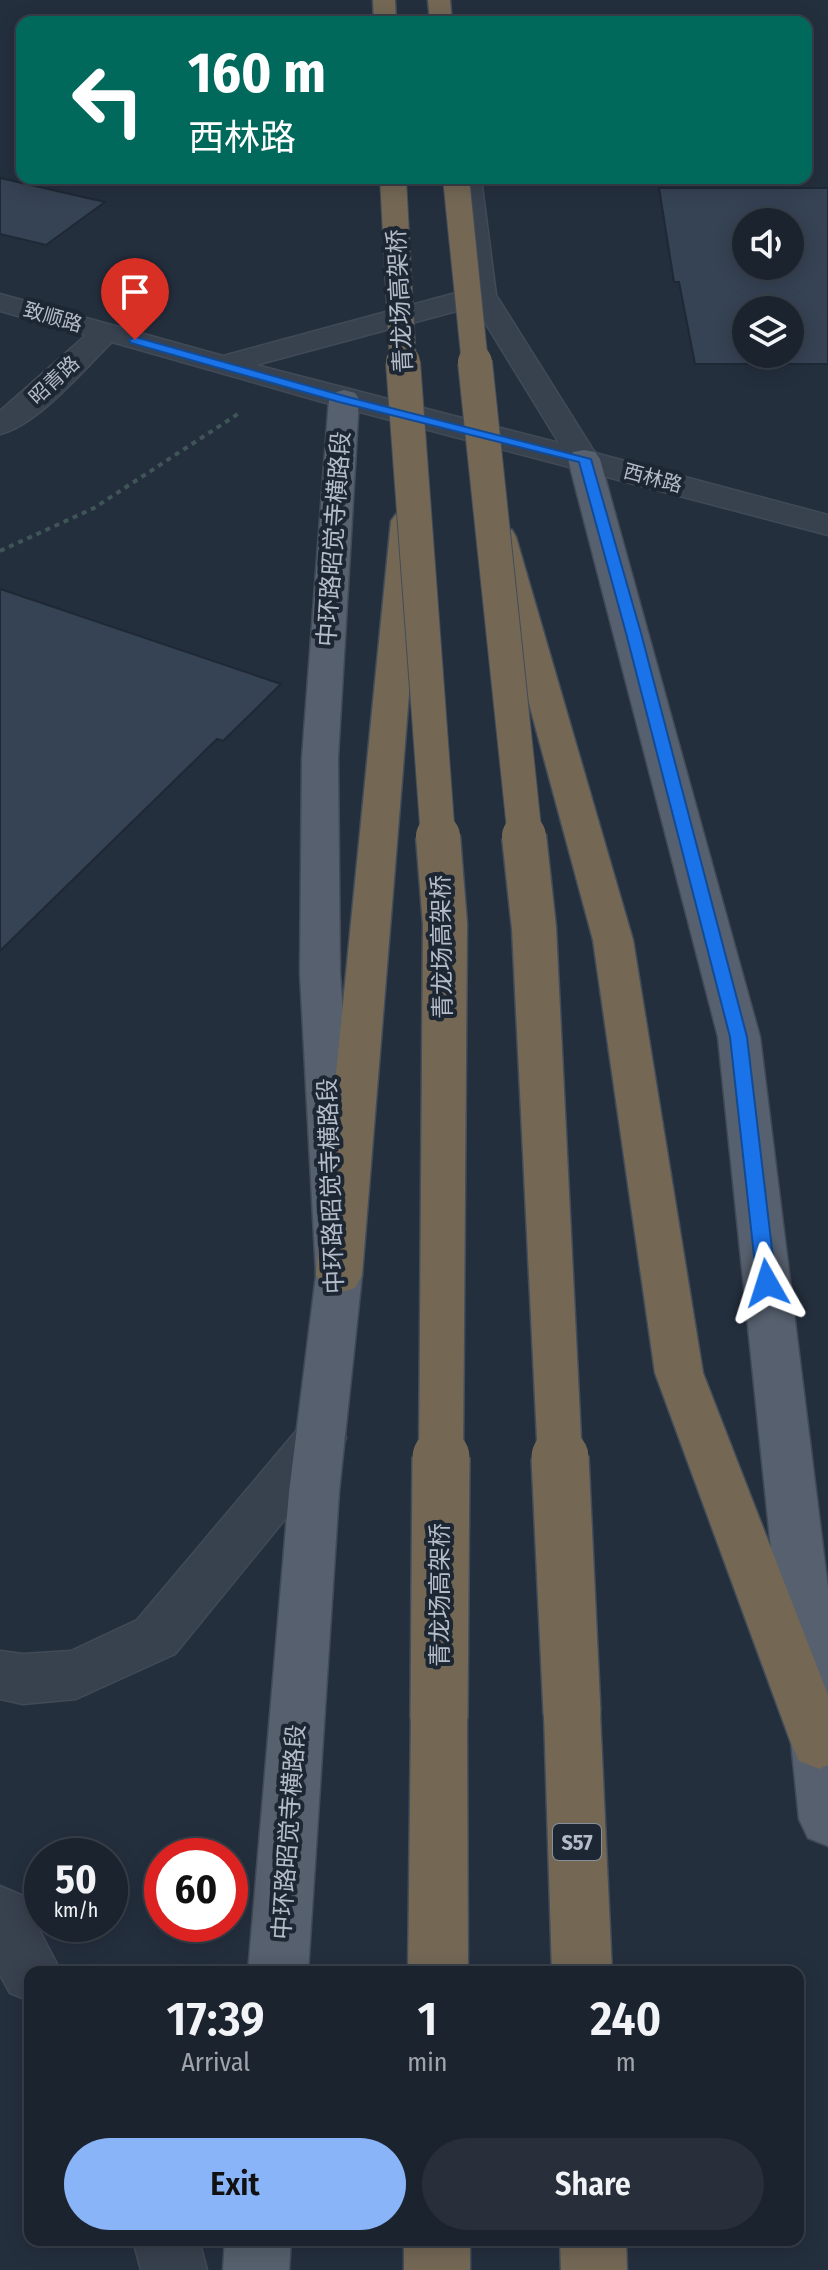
<!DOCTYPE html>
<meta charset="utf-8">
<style>
:root{--surface:#1b232e;--page:#282f3a;--text:#f1f3f6;--muted:#a0a4aa;--line:#39404a;--accent:#8ab4f8}
body{margin:0;font-family:"Fira Sans Condensed","Noto Sans SC",sans-serif;background:var(--page);color:var(--text);height:100vh;display:flex;flex-direction:column;font-size:30px;white-space:nowrap}
*{box-sizing:border-box;margin:0}
p{font-size:26px;color:var(--muted)}
.icon{flex:none;width:44px;height:44px;fill:none;stroke:currentColor;stroke-width:2;stroke-linecap:round;stroke-linejoin:round}
.map{position:relative;flex:1;overflow:hidden}
.panel{position:absolute;left:24px;top:1966px;width:780px;height:280px;display:flex;flex-direction:column;background:var(--surface);border-radius:16px;box-shadow:0 4px 20px #0003,0 0 0 2px var(--line)}
.panel>*{flex:none}
.guide{position:absolute;left:16px;top:16px;width:796px;height:168px;border-radius:16px;box-shadow:0 4px 20px #0003,0 0 0 2px var(--line);background:#00695c;color:#fff;overflow:hidden}
.buttons{position:absolute;left:732px;top:208px;display:grid;gap:16px}
.buttons a{display:grid;place-items:center;width:72px;height:72px;border-radius:50%;background:var(--surface);box-shadow:0 4px 20px #0003,0 0 0 2px var(--line);font-size:40px}
.speed{position:absolute;left:24px;top:1838px;display:flex;gap:16px;font-size:40px;font-weight:700;text-align:center}
.speed>*{display:grid;place-content:center;width:104px;height:104px;border-radius:50%;background:var(--surface);box-shadow:0 4px 20px #0003,0 0 0 2px var(--line);line-height:1}
.speed small{font-size:20px;font-weight:400}
.speed .limit{border:12px solid #d22;background:#fff;color:#111}
.pin{position:absolute;display:grid;place-items:center;width:68px;height:68px;color:#fff;margin:-82px -34px;border-radius:50% 50% 50% 0;rotate:-45deg;box-shadow:0 0 8px #0007}
.pin .icon{rotate:45deg}
.me{position:absolute;width:88px;margin:-44px;rotate:354deg;stroke-linejoin:round;filter:drop-shadow(0 0 6px #0008)}
.turn{display:flex;align-items:center;gap:28px;height:168px;padding:0 40px;font-size:36px}
.turn .icon{width:104px;height:104px;stroke-width:2.5}
.turn b{display:block;font-size:56px;line-height:68px}
.eta{display:flex;justify-content:space-evenly;align-items:center;height:136px;text-align:center}
.eta b{font-size:48px;font-weight:600;line-height:56px}
.cta{display:flex;gap:16px;margin-top:auto;padding:16px 40px}
.cta a{flex:1;height:92px;border-radius:48px;background:var(--accent);color:#111;font-size:32px;font-weight:600;line-height:92px;text-align:center}
.cta a+a{background:var(--page);color:var(--text)}
.map>svg:first-child{display:block}
</style>
<div class="map">
<svg width="828" height="2270" viewBox="0 0 828 2270">
<rect width="100%" height="100%" fill="#242f3e"/>
<g fill="#364354" stroke="#1f2835" stroke-width="2" fill-rule="evenodd">
<polygon points="0,178 105,202 46,245 0,234"/>
<path d="M659,188H828V364H695L679,282H674ZM746,222H790V266H746ZM746,310H790V354H746Z"/>
<polygon points="0,589 281,684 223,741 217,739 0,951"/>
</g>
<g fill="none" stroke-linecap="round" stroke-linejoin="round">
<g stroke="#414a57" stroke-width="3">
<g id="minor">
<path d="M455,178H481L496,295L595,453L828,515V535L333,405L112,342C83,370 38,425 0,434V411L86,335L0,311V294L223,356L467,290ZM475,306L559,443L256,365Z"/>
<polygon points="321,1417 339,1423 346,1438 339,1453 175,1654 76,1699 23,1704 0,1699 0,1651 23,1654 71,1651 137,1620 303,1423"/>
<polygon points="0,1886 21,1895 61,1972 30,1972 30,2001 10,1993 0,1975"/>
<polygon points="133,2240 199,2240 207,2270 141,2270"/>
</g>
</g>
<g stroke="#414a57" stroke-width="3">
<g id="major">
<polygon points="344,390 355,393 359,399 338,758 340,973 362,1275 339,1492 308,1972 248,1972 289,1492 316,1275 300,973 302,758 329,399 333,393"/>
<polygon points="584,450 595,452 600,459 760,1037 828,1588 828,1846 808,1838 799,1819 718,1037 568,459 573,452"/>
<polygon points="225,2240 291,2240 289,2270 223,2270"/>
</g>
</g>
<g stroke="#434c59" stroke-width="3">
<g id="highway">
<polygon points="373,0 395,0 396,22 374,22"/>
<polygon points="428,0 450,0 452,22 430,22"/>
<polygon points="407,511 418,514 423,521 362,1275 355,1288 339,1293 323,1288 316,1275 391,521 396,514"/>
<polygon points="500,527 512,530 516,537 633,940 703,1373 828,1695 828,1765 819,1769 799,1761 791,1743 655,1373 593,940 484,537 488,530"/>
<polygon points="572,1688 591,1695 600,1713 612,1972 552,1972 544,1713 553,1695"/>
<polygon points="439,1693 458,1700 467,1718 468,1972 408,1972 411,1718 420,1700"/>
<rect x="404" y="2240" width="66" height="30"/>
<polygon points="560,2240 626,2240 627,2270 561,2270"/>
</g>
</g>
<polyline stroke="#3f5557" stroke-width="4" stroke-dasharray="5 5" stroke-linecap="butt" points="0,551 94,508 241,412"/>
<use href="#minor" fill="#38414e" fill-rule="evenodd"/>
<use href="#major" fill="#56606e" fill-rule="evenodd"/>
<use href="#highway" fill="#746855" fill-rule="evenodd"/>
<g stroke="#434c59" stroke-width="28" stroke-linecap="butt">
<g id="highway-bridge-far3">
<polyline points="393,178 403,364"/>
<polyline points="456,178 475,364"/>
</g>
</g>
<g stroke="#434c59" stroke-width="36" stroke-linecap="butt">
<g id="highway-bridge-far2">
<polyline points="403,362 438,838"/>
<polyline points="475,362 525,838"/>
</g>
</g>
<g stroke="#434c59" stroke-width="47" stroke-linecap="butt">
<g id="highway-bridge-far1">
<polyline points="438,836 445,924 441,1459"/>
<polyline points="524,836 534,928 560,1459"/>
</g>
</g>
<g stroke="#434c59" stroke-width="60" stroke-linecap="butt">
<g id="highway-bridge">
<polyline points="560,1457 572,1713"/>
<polyline points="439,1718 441,1457"/>
</g>
</g>
<use href="#highway-bridge-far3" stroke="#746855" stroke-width="26"/>
<use href="#highway-bridge-far2" stroke="#746855" stroke-width="34"/>
<use href="#highway-bridge-far1" stroke="#746855" stroke-width="44"/>
<use href="#highway-bridge" stroke="#746855" stroke-width="57"/>
</g>
<polygon fill="#1a73e8" stroke="#114b97" stroke-width="2" points="135,337 348,397 591,459 641,633 747,1037 776,1283 773,1288 760,1288 757,1283 730,1037 626,633 579,462 339,402 131,343 129,340"/>
<g text-anchor="middle" dominant-baseline="central" stroke-width="8" stroke-linejoin="round" paint-order="stroke">
<g font-size="20" fill="#b4bcc9" stroke="#1d2633">
<text transform="translate(53 317) rotate(16)">致顺路</text>
<text transform="translate(54 380) rotate(-43)">昭青路</text>
<text transform="translate(653 478) rotate(15)">西林路</text>
</g>
<rect fill="#1d2633" stroke="#878f9c" stroke-width="2" x="553" y="1824" width="48" height="36" rx="6"/>
<g font-size="22" font-weight="bold" fill="#b4bcc9">
<text x="577" y="1842">S57</text>
</g>
<g font-size="24" fill="#b4bcc9" stroke="#1d2633">
<text transform="translate(400 301) rotate(-93)">青龙场高架桥</text>
<text transform="translate(334 539) rotate(-86)">中环路昭觉寺横路段</text>
<text transform="translate(442 947) rotate(-91)">青龙场高架桥</text>
<text transform="translate(331 1186) rotate(-92)">中环路昭觉寺横路段</text>
<text transform="translate(440 1595) rotate(-90)">青龙场高架桥</text>
<text transform="translate(289 1832) rotate(-86)">中环路昭觉寺横路段</text>
</g>
</g>
</svg>
<div class="buttons">
<a><svg class="icon" aria-label="sound" viewBox="0 0 24 24"><path d="M4 9h4l5-4v14l-5-4H4zM17 9q2 3 0 6"/></svg></a>
<a><svg class="icon" aria-label="layers" viewBox="0 0 24 24"><path d="M12 4l9 5-9 5-9-5zM3 14l9 5 9-5"/></svg></a>
</div>
<div class="speed"><div>50<small>km/h</small></div><div class="limit">60</div></div>
<div class="pin" style="left:135px;top:340px;background:#d93025"><svg class="icon" aria-label="arrive" viewBox="0 0 24 24"><path d="M6 21V4h12l-3 4 3 4H6"/></svg></div>
<svg class="me" style="left:767px;top:1283px" viewBox="-20 -20 40 40"><path d="M0-17L14 15 0 8-14 15z" fill="#1a73e8" stroke="#fff" stroke-width="4"/></svg>
<div class="guide">
<div class="turn"><svg class="icon" aria-label="left" viewBox="0 0 24 24"><path d="M17 20v-9H6M10 6l-5 5 5 5"/></svg><div><b>160 m</b>西林路</div></div>
</div>
<section class="panel">
<div class="eta">
<div><b>17:39</b><p>Arrival</p></div>
<div><b>1</b><p>min</p></div>
<div><b>240</b><p>m</p></div>
</div>
<div class="cta"><a>Exit</a><a>Share</a></div>
</section>
</div>
